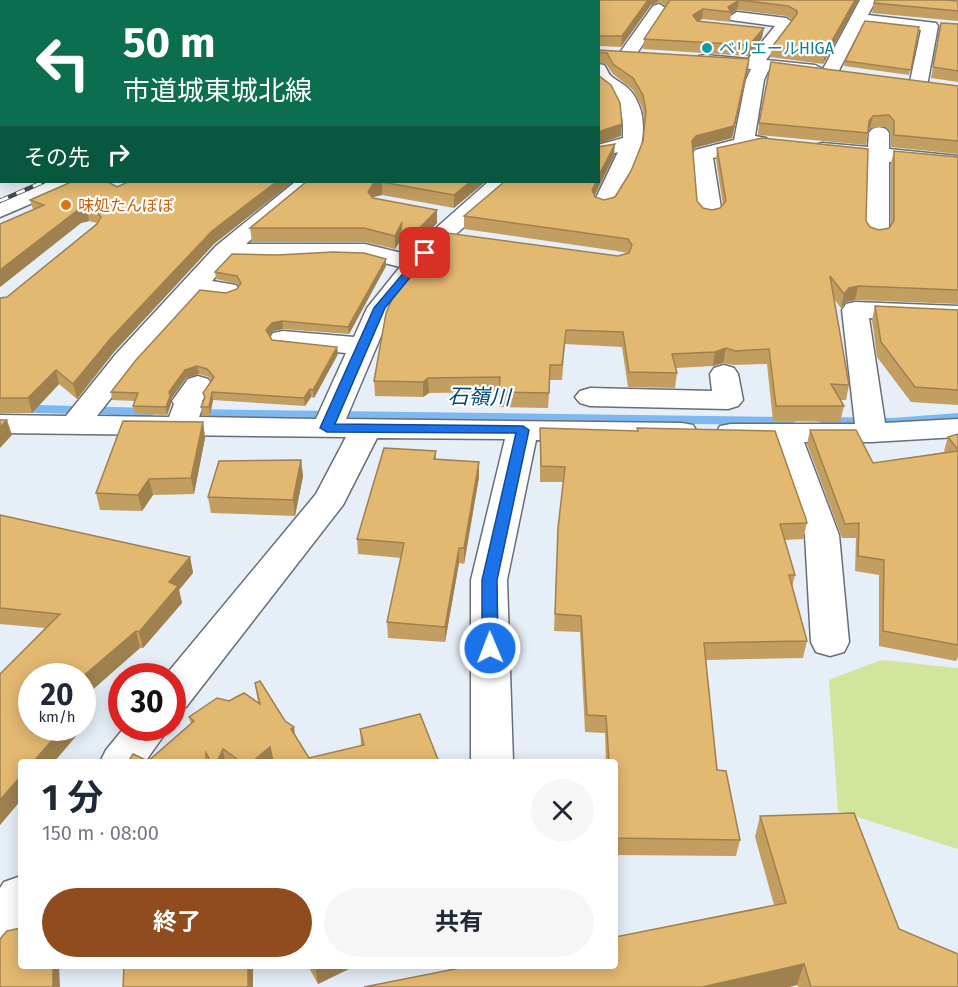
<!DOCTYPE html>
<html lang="ja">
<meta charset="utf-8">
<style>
:root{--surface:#fff;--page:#f6f6f7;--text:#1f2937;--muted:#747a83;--accent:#904c1e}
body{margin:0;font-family:"Fira Sans","Noto Sans JP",sans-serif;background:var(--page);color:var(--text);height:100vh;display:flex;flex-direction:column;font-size:22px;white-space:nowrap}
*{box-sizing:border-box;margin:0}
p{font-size:20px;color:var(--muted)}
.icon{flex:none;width:33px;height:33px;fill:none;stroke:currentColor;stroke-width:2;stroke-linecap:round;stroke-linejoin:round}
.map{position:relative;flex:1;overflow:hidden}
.sheet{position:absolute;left:18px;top:759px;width:600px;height:210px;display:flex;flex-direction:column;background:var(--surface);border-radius:6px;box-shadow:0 3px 15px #0003}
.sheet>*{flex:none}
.top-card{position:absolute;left:0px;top:0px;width:600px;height:183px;box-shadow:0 3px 15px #0003;background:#0b6e4f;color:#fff;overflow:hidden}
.speed{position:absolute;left:18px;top:663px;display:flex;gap:12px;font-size:30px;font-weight:700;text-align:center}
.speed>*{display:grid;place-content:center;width:78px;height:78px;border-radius:50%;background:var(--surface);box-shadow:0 3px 15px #0003;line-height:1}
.speed small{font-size:15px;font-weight:400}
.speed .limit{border:9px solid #d22;background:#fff;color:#111}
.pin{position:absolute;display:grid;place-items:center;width:51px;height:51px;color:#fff;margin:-26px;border-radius:12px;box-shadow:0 3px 9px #0006}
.me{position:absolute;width:66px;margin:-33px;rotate:359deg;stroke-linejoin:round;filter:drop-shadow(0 0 4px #0008)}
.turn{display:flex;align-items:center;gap:21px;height:126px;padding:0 24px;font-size:27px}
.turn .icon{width:78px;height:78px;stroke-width:2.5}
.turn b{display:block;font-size:42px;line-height:51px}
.then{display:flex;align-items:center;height:57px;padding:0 24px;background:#0003;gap:12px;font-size:22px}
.round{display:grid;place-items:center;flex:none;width:63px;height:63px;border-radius:32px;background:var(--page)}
.head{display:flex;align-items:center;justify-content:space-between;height:102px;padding:0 24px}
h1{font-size:36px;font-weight:700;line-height:45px}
.cta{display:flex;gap:12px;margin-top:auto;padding:12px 24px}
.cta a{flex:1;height:69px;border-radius:36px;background:var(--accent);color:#fff;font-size:24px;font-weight:700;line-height:69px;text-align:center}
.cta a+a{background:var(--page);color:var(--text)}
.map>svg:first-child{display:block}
</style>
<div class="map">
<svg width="958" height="987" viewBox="0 0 958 987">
<rect width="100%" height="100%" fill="#e6eef7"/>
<polygon fill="#d2e59d" points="881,660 958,668 958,849 838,811 829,680"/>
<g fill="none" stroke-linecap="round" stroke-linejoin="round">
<g fill="#7eb8f1" fill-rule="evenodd">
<polygon points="0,404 151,408 157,412 151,416 0,412"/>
<polygon points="182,409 790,417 796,421 790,425 316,420 178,416 176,413"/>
<polygon points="958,413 958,421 892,426 824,425 818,421 824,417 892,418"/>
</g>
<g stroke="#676e76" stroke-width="3">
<g id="street">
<polygon points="860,0 876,0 868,15 936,23 938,26 927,86 925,90 911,90 909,86 921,30 863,24 836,76 830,77 822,73 815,75 768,71 764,80 755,136 766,138 769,142 766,146 713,158 722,214 718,219 710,221 702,219 698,214 692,154 695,150 734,140 746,80 751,69 699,64 696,60 699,56 705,55 748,59 775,26 731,20 729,17 737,12 786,18 794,23 766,60 815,65 823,69"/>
<polygon points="659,4 667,9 633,59 621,59 618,55 621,51 653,6"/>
<path d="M598,64L604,65C607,69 609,75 612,77C620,83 627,85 633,94C657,129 633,178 612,209L604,211L596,209L593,204L618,152L598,158V145L623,138C624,115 621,95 598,85Z"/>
<polygon points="879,127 886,129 889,133 889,149 958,156 958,168 889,162 889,234 885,239 877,241 869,239 865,234 868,160 822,155 815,153 812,149 815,145 822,143 868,147 869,133 872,129"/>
<path d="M295,182H319L246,244H365L410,255L427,236L488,182H519L516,187L505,190L443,246L392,310L346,419L682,423L693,425L697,432L693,439L682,441L536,440L507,580L513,762H471V580L505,439L377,438L343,505L186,707L172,711V676H165L316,494L346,437L0,433V415L66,416L116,354L216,246ZM334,257L365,258L400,267L367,308L354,337L283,331L273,333L269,339L273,345L283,347L346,353L316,419L199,417L204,404L202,401L213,385L208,379L198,376L188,379L172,401L174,404L169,417L97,416L136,366L200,295L227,298L236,295L240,290L236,285L212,281L232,259L278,260Z"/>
<polygon points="855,302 958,306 958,322 869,318 885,423 958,419 958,437 871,442 804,442 839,535 849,642 844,652 830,656 816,652 811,642 805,535 773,442 731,442 720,440 716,433 720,426 731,424 855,424 842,310 846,304"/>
<polygon points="724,365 734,368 738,374 743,400 738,406 728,409 590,406 580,403 575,397 580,391 590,388 712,391 710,374 714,368"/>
<polygon points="124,728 169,728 145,762 100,762 106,750"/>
<polygon points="21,876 21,935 17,940 0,947 0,888 4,882"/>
</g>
</g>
<g stroke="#676e76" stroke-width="3">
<polygon id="secondary" points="45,182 73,182 70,187 0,217 0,202"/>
</g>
<use href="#street" fill="#fff" fill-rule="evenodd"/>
<use href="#secondary" fill="#fff" fill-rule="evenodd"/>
<g stroke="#46494e" stroke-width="4.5">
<polyline id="rail" points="0,201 43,182"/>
</g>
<use href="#rail" stroke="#fff" stroke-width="3" stroke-dasharray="9" stroke-linecap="butt"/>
</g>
<g fill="#c39e61">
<polygon points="145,0 859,0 823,64 770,57 772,47 793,20 786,16 737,10 731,14 730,22 702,19 698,21 762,38 748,56 643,49 644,39 666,6 658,2 651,5 621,47 598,46 598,2 146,2"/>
<polygon points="958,1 958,21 872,13 874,3"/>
<polygon points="941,23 958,24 958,82 931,78"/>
<polygon points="919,27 909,75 844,66 845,61"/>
<polygon points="598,50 749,59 748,70 732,138 694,148 692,150 697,201 703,208 712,210 720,208 723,205 716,160 717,148 866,221 870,227 879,230 889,228 891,225 891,163 894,151 958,157 958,304 855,300 846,302 841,308 834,299 849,385 846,400 840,400 844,406 840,422 773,421 767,364 733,365 723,363 713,366 676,368 677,373 675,388 628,387 622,347 565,344 562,380 550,380 548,408 499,407 499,392 429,393 423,397 375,396 374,381 618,256 627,253 617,251 464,229 464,216 614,156 594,196 595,197 604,200 615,197 631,171 643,141 645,122 642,107 633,90 613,74 606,64 598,63"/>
<polygon points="958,86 958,154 891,147 891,133 886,127 870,128 869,130 866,145 758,135 759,123"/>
<polygon points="306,182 485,182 454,208 382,195 373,197 373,198 437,223 409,253 400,250 400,241 395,249 365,242 252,242 250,228"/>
<polygon points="117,187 214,244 114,352 77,399 59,384 32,413 0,413 0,298 7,297 97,223 89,221 81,223 0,287 33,209 30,200"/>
<polygon points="386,259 386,266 349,334 283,329 273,331 269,335 272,340 337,347 338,354 314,398 311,397 305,406 213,400 210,415 202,415 201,407 204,398 203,393 212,381 209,377 199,374 186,378 171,399 171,404 167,415 135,414 133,406 135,401 112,400 111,392 226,293 237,289 239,286 238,284 216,279 215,272"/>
<polygon points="875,306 958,310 958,405 911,402 877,357 872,320"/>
<polygon points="203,422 205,438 194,494 153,495 142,511 100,510 96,493"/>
<polygon points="540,428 637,431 637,428 807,523 803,539 785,540 795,575 792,588 807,641 803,658 706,660 717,770 740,840 736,856 615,855 615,762 606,762 605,733 585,732 580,632 554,631 558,528 564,482 540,482"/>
<polygon points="810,430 873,463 945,452 944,451 948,437 958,434 958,657 956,661 879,646 879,575 855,571 856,538 842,538 807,444"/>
<polygon points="436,451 436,459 479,477 464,564 459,563 445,642 388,638 387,622 401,558 358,554 357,539"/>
<polygon points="301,460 303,476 295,516 211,513 208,497"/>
<polygon points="0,515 190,557 193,573 179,590 182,603 143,648 140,648 82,699 82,676 32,676 32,728 81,728 82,729 54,762 21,762 21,800 0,825 0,674 45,628 0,624"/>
<polygon points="255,683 295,736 309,758 361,746 360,729 439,762 128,762 148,761 191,724 189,717 229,701 258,703"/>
<polygon points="760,816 899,929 958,987 798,987 797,985 789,987 364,987 774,905 755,837"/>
<polygon points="308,966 355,966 318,984"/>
</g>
<g fill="#9f814f">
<polygon points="648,0 658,0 658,2 651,5 621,47 622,36"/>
<polygon points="739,0 737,10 731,14 731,12 728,7"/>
<polygon points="855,0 859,0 823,64 825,53"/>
<polygon points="703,9 702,19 692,26 693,15"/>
<polygon points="764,28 762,38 748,56 749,45"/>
<polygon points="749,59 748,70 732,138 694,148 690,153 692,141"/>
<polygon points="873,116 870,128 867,133 869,121"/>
<polygon points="622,124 621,136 598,144 598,132"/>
<polygon points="615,144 614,156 591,203 592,190 596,182 598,182 598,177"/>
<polygon points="0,151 2,151 2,164 0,165"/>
<polygon points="276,182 293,182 214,244 114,352 77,399 73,384 111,338 212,231"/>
<polygon points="382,182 382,195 373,197 369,205 368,192 373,184"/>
<polygon points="470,182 485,182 454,208 454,195"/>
<polygon points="87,208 89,221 81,223 0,287 0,270 78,210"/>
<polygon points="437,210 437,223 409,253 409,239"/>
<polygon points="402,222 400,241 395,249 395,236"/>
<polygon points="386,259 386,266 349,334 348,327"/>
<polygon points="858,286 855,300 846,302 841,308 844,294 849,288"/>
<polygon points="282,321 283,329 273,331 267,338 266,330 272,323"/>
<polygon points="337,347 338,354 314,398 313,390"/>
<polygon points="726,348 723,363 713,366 715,352"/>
<polygon points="197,366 199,374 186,378 171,399 171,404 167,415 166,407 169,392 185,370"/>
<polygon points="56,370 59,384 32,413 28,398"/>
<polygon points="428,378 429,393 423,397 423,382"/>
<polygon points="310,389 311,397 305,406 304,398"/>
<polygon points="212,392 213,400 210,415 209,407"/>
<polygon points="7,420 12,435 0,448 0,427"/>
<polygon points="203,422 205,438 194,494 191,478"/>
<polygon points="301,460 303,476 295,516 293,500"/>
<polygon points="479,462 479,477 464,564 464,548"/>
<polygon points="149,479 153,495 142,511 138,495"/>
<polygon points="459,548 459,563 445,642 445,627"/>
<polygon points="190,557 193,573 179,590 182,603 143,648 139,632 169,582"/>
<polygon points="136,631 140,648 82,699 82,677"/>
<polygon points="82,703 86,713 82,717"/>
<polygon points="294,727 297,748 291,729"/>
<polygon points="63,728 81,728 82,729 54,762 33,762"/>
<polygon points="270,747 272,762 252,762"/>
<polygon points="223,749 225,762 217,762"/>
<polygon points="21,776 21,800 0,825 0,800"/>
<polygon points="804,964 797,985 789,987 702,987"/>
<polygon points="53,966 59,966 60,987 53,987"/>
<rect x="248" y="966" width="5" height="21"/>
<polygon points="315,966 355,966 318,984"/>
</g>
<g fill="#e3b871" stroke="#9f814f" stroke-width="1.5">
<polygon points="145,0 648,0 622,36 598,36 598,2 146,2"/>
<polygon points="670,0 739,0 728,7 731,12 703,9 693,15 697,21 764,28 749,45 644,39"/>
<polygon points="739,0 855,0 825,53 772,47 797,14 797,11 788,6"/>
<polygon points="875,0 945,0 958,1 958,11 874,3"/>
<polygon points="0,16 2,16 2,39 1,31 0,31"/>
<polygon points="865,21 919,27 911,70 845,61"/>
<polygon points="941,23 958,24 958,71 933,67"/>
<rect x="0" y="43" width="2" height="108"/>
<polygon points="598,50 749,59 734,126 696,136 692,141 697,201 703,208 712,210 720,208 726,201 717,148 762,138 868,149 866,221 870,227 879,230 889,228 894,221 894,151 958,157 958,290 858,286 849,288 844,294 830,276 849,385 831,384 844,406 776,406 769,349 735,351 726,348 715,352 672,354 677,373 629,372 623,332 566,330 562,365 550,365 549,393 499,392 500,377 428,378 423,382 374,381 386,313 393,297 447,233 618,256 629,253 632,245 628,239 464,216 504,182 596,182 592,190 595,197 604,200 615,197 631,171 643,141 646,111 643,95 633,78 613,64 607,53 598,52"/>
<polygon points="771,62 958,86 958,141 894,135 894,121 889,115 873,116 869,121 868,133 759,123"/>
<polygon points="598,75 611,85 620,103 622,124 598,132"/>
<polygon points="615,144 598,177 598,147"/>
<polygon points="71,182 108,182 117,187 128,182 276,182 212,231 111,338 73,384 56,370 28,398 0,398 0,298 7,297 97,224 101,217 96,210 87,208 78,210 0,270 0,224 44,205 30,200"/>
<polygon points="306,182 470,182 454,195 382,182 373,184 368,192 373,198 437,210 409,239 400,237 402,222 395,236 364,228 250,228"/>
<polygon points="333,252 364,253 386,259 348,327 282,321 272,323 266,330 272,340 337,347 313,390 310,389 304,398 212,392 209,407 201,407 205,397 203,393 214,377 207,369 197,366 185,370 169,392 170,396 166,407 133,406 138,393 111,392 136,360 200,290 226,293 237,289 241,283 237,276 215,272 232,254 277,255"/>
<polygon points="875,306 958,310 958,390 915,387 881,342"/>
<polygon points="0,420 7,420 0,427"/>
<polygon points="123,421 203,422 191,478 149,479 138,495 96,493"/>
<polygon points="540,428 638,431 637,428 775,431 806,519 807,523 780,524 795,575 789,575 807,641 704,643 717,770 726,771 740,840 615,838 615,762 609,762 606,716 587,715 581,616 555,614 558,528 565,467 541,466"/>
<polygon points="810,430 856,430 873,463 958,451 958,645 883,631 884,560 858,556 859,523 845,524"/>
<polygon points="958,434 958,450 948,437"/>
<polygon points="384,448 436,451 434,459 479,462 464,548 459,548 445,627 387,622 404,543 357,539"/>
<polygon points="301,460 293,500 208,497 219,461"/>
<polygon points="0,515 190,557 169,582 178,586 139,632 136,631 82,677 32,676 32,728 63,728 33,762 21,762 21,776 0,800 0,674 60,614 0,608"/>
<polygon points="260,681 285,721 294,727 291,729 309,758 364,745 360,729 420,714 439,762 273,762 270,747 252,762 241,762 223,749 217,762 211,762 206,753 206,762 128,762 133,754 148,761 194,721 189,717 217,698 229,701 244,693 260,704 255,683"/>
<polygon points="854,813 899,929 958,954 958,987 811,987 804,964 702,987 364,987 470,966 615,966 615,937 786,903 760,816"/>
<polygon points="21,928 21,966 53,966 53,987 0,987 0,939 7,931"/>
<polygon points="124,966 248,966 248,987 123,987"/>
</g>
<polygon fill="#1a73e8" stroke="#114b97" stroke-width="1.5" points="422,251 430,253 385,308 335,424 523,426 529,430 497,580 498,648 496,652 485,652 482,648 482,580 516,433 327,432 320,428 374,308"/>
<circle fill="#0f9aa8" stroke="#fff" stroke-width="2" cx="707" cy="48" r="6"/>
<circle fill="#e8710a" stroke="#fff" stroke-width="2" cx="66" cy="205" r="6"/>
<g text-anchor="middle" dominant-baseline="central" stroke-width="4.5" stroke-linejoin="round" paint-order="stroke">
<g font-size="16" fill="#0d838f" stroke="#fff" text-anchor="start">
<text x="719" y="48">ベリエールHIGA</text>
</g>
<g font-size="16" fill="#c56008" stroke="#fff" text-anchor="start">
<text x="78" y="205">味処たんぽぽ</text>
</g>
<g font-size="21" font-style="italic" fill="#03487b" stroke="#fff">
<text transform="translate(479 397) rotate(1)">石嶺川</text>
</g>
</g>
</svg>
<div class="speed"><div>20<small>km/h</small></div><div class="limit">30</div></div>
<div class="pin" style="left:425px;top:253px;background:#d93025"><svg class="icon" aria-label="arrive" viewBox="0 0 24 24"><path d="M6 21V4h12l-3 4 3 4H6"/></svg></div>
<svg class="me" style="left:490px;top:648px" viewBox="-20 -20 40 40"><circle r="17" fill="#1a73e8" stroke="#fff" stroke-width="3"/><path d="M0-11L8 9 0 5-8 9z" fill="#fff"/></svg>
<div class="top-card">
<div class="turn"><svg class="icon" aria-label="left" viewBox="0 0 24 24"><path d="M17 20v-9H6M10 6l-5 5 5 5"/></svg><div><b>50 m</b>市道城東城北線</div></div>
<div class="then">その先<svg class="icon" aria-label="right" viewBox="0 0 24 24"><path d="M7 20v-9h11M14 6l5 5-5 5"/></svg></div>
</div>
<section class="sheet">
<div class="head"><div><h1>1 分</h1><p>150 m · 08:00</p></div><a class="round"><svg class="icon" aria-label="close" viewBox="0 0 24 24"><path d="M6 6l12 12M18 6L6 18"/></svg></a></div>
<div class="cta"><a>終了</a><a>共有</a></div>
</section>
</div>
